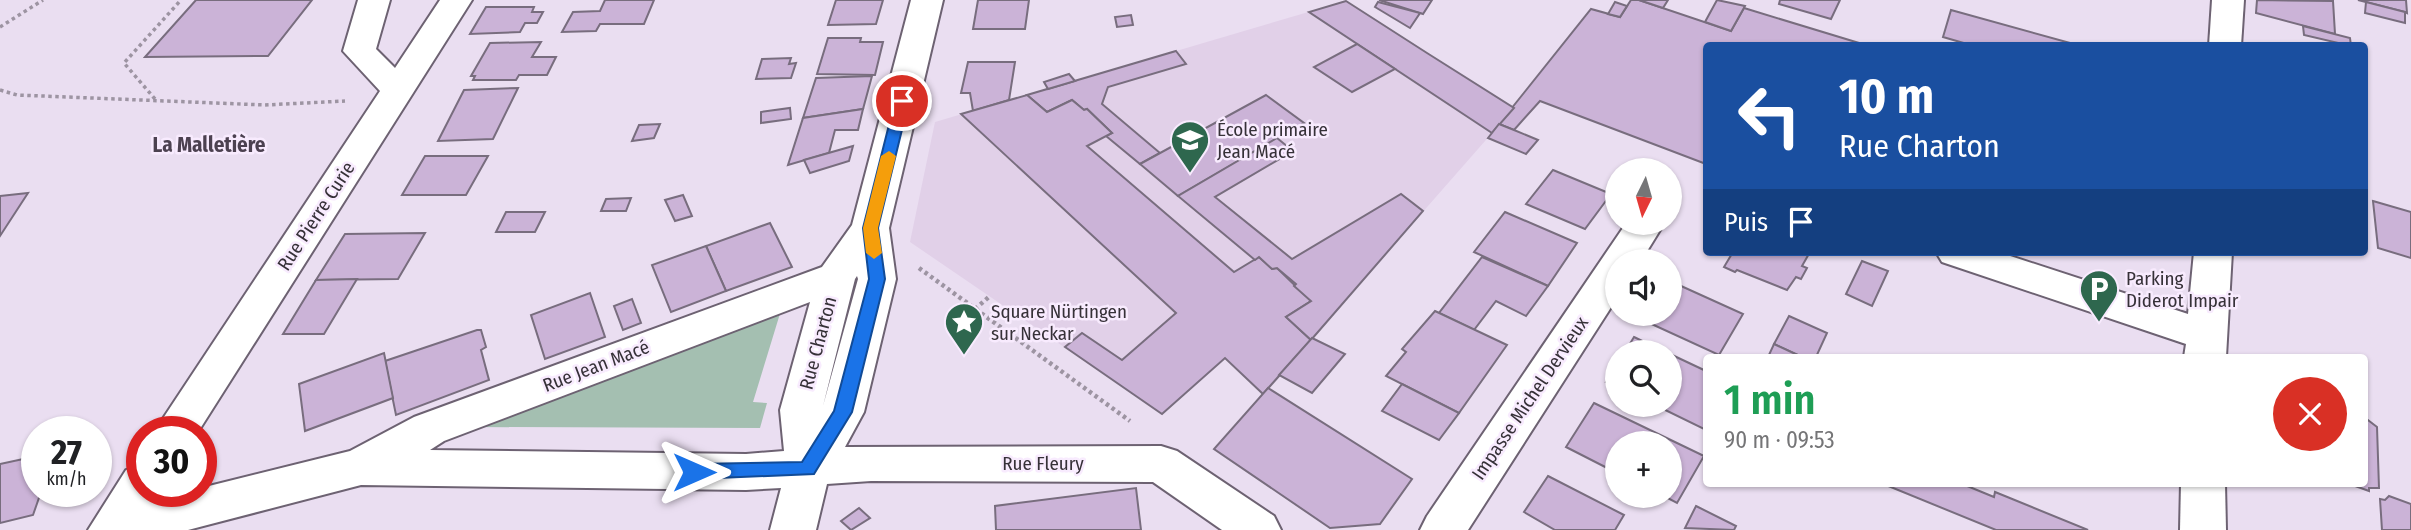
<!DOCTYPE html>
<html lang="fr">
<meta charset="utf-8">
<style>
:root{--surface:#fff;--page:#f2f2f2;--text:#202124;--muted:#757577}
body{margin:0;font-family:"Fira Sans Condensed",sans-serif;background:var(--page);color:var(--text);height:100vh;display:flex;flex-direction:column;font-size:26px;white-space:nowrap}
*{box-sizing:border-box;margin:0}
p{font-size:23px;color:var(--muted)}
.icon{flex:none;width:38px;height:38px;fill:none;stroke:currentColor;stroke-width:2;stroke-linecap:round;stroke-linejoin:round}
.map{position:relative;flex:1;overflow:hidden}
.details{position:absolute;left:1703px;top:354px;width:665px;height:133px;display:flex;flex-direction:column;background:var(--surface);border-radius:7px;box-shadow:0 2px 5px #0004}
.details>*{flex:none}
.hud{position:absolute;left:1703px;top:42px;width:665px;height:214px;border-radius:7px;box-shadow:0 2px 5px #0004;background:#1a4fa0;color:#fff;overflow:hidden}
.needle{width:46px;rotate:185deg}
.buttons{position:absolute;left:1605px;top:158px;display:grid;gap:14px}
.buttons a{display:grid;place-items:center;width:77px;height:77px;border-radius:50%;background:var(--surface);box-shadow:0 2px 5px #0004;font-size:35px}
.speed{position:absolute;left:21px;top:416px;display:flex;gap:14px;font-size:35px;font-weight:700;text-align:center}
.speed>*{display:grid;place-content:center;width:91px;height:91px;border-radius:50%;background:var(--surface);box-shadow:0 2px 5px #0004;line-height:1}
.speed small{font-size:18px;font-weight:400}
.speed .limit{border:10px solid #d22;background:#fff;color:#111}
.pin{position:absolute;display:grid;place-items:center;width:60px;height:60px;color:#fff;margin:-30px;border:4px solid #fff;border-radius:50%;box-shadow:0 2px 7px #0007}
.me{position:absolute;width:77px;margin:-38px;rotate:90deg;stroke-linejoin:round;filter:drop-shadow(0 0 5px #0008)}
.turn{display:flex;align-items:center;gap:24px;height:147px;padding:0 21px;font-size:32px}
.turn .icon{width:91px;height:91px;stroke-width:2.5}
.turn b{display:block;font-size:49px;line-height:60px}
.then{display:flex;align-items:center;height:66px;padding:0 21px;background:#0003;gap:14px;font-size:26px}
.round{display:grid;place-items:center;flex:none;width:74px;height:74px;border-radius:37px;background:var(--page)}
.headline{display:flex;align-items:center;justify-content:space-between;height:119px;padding:0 21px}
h1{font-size:42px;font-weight:600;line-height:52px;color:#1e9e55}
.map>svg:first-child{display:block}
</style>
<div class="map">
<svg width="2411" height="530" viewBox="0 0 2411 530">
<rect width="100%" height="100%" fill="#eadef1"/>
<polygon fill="#e1d0e8" points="1346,1 1514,108 1263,394 1224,358 1162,414 910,242 935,122"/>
<polygon fill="#a4bfb1" points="782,307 753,402 767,403 760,428 473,427"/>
<g fill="#cbb3d7" stroke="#786d7e" stroke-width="2">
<polygon points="196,0 312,0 268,56 145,57"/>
<polygon points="605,0 654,0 644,24 600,24 596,31 562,32 573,12 600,11"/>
<polygon points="836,0 883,0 876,24 828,25"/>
<polygon points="978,0 1029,0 1025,29 973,29"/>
<polygon points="1379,0 1432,0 1423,14"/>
<polygon points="1631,0 1639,0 1731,31 1744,8 1869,46 1706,46 1706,164 1540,101 1514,130 1499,124 1591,9 1620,17"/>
<polygon points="1639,0 1668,0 1663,8"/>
<polygon points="1717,0 1745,6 1731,31 1705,22"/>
<polygon points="1780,0 1840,0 1831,19 1779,4"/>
<polygon points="2257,0 2333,1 2335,34 2256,13"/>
<polygon points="2358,0 2406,0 2407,13 2405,12"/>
<polygon points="1346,1 1427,53 1514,108 1492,133 1309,12"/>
<polygon points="1378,2 1420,13 1410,28 1375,7"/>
<polygon points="1615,2 1627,6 1620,17 1608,14"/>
<polygon points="2366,2 2405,12 2405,23 2365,13"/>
<polygon points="486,7 534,7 532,12 543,12 537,23 525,23 520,32 470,34"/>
<polygon points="1951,10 2081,46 1974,46 1943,37"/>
<polygon points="1131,15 1133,25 1117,27 1115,17"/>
<polygon points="2303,26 2350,38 2351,46 2304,35"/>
<polygon points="828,38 861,38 860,42 883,42 875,75 817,74"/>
<polygon points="541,42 532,57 556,57 547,75 519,75 516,80 473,80 475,76 471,76 490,43"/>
<polygon points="1357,44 1395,69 1352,92 1314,67"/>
<polygon points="1176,51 1186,64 1108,87 1102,104 1160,153 1140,164 1106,136 1112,133 1087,109 1084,110 1072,100 1047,112 1027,95"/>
<polygon points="791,58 789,64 796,63 791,78 756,79 762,59"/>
<polygon points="968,62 1015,62 1009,100 973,111 970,93 961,93"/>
<polygon points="1069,74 1075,81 1048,89 1044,82"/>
<polygon points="872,76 863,109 803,118 816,78"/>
<polygon points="518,88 493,139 438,141 464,90"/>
<polygon points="1027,95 1047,112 1072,100 1084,110 1087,109 1112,133 1087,146 1234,272 1259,257 1272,269 1277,268 1311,301 1286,317 1311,340 1263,394 1225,358 1162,414 1065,347 1082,333 1122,360 1176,313 961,114"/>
<polygon points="1266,95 1304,123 1178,196 1140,164"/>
<polygon points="790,108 791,119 761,123 761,112"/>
<polygon points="863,109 858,130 835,130 829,153 788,165 803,118"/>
<polygon points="660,124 654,138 632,141 639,125"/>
<polygon points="1499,124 1514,130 1538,140 1526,154 1488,138"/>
<polygon points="1277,138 1293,151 1215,197 1292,259 1401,194 1423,211 1311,340 1286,317 1311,301 1294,286 1296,284 1277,268 1272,269 1259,257 1255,260 1178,196"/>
<polygon points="853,146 849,161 810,173 804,160"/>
<polygon points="425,156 488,156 466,195 402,195"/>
<polygon points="1553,170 1611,194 1585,229 1526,204"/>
<polygon points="28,193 0,236 0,196"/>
<polygon points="683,195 692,216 675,221 665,200"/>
<polygon points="631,198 626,211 601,211 606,199"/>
<polygon points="2373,201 2411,212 2411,258 2378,248"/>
<polygon points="506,212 545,212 535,232 496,232"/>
<polygon points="1505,212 1577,243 1548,286 1474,252"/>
<polygon points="770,223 792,267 726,291 706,246"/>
<polygon points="425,233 398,279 316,280 345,234"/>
<polygon points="706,246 726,291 671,312 652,265"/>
<polygon points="1733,252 1810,252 1802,266 1807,268 1801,279 1796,277 1787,290 1737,270 1735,272 1724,267"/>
<polygon points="1482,257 1548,286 1526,316 1496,301 1474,330 1439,313"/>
<polygon points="1862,261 1888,271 1872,306 1846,294"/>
<polygon points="357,279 324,334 283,334 316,280"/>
<polygon points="1670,281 1743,314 1719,355 1645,321 1650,313 1670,313"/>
<polygon points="590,293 605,337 545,359 531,315"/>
<polygon points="632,299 641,323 623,330 614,306"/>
<polygon points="1435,311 1507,345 1459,413 1386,376 1406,352 1402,349"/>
<polygon points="1789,316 1827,333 1816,357 1802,357 1774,344"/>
<polygon points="477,330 481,330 486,347 481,350 489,380 396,415 385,361"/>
<polygon points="1634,337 1665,352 1625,352"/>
<polygon points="1312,338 1345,354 1312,393 1279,375"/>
<polygon points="1774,344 1802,357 1768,357"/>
<polygon points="384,353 393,398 305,431 299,384"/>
<polygon points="1670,354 1706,371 1706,430 1653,404 1670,404"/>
<polygon points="1617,365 1617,387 1606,382"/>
<polygon points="1402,384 1459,413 1439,440 1382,411"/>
<polygon points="1268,388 1412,479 1380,524 1330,528 1214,449"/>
<polygon points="1594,403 1704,456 1677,503 1662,495 1670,495 1670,443 1617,443 1617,473 1566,447"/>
<polygon points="2364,417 2377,427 2379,488 2369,488 2369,491 2347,483 2364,483"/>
<polygon points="37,456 37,492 41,492 33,515 0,523 0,464"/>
<polygon points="1548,476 1624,515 1615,530 1555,530 1524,512"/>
<polygon points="1881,483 1960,483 1994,497 1995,492 2088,530 1996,530"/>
<polygon points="1136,488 1141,530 996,530 995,506"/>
<polygon points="2389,496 2411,504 2411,530 2382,530 2380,499 2385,500"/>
<polygon points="1696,506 1736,526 1734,530 1685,528"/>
<polygon points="859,508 870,518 851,530 841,521"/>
</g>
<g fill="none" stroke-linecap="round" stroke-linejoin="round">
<g stroke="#6d6272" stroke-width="4">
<g id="minor">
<polygon points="358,0 390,0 376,49 395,68 440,0 472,0 198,432 154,432 380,91 343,51"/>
<path d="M911,0H943L889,228L896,279L864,412L845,447L1161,446L1177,451L1274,516L1281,530H1222L1153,482L871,481L827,484L816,530H770L781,488L746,490L361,485L188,530H88L126,470L142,464V492H160L156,499L187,492H201V488L350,451L414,417L822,267L852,225ZM857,276L858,279L823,406L855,279ZM810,302L780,410L784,451L746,454L430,450L444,441Z"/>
<polygon points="2212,0 2244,0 2241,46 2209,46"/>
<polygon points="1627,222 1665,222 1641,261 1617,261 1617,298 1468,530 1420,530 1427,516"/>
<polygon points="1936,252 1998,252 2188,314 2194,252 2232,252 2226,357 2184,357 2186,344 1942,262"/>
<polygon points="2181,483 2225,483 2226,530 2180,530"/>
</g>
</g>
<g stroke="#9d94a2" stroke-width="3.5" stroke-dasharray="3.5 3.5" stroke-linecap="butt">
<polyline points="0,27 43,0"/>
<polyline points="0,90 17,95 265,105 345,101"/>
<polyline points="155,99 124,63 181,0"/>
</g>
<g stroke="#9d94a2" stroke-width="4.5" stroke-dasharray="3.5 3.5" stroke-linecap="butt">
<polyline points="919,268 1130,421"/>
<polyline points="975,309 990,296"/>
</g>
<use href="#minor" fill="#fff" fill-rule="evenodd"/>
</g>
<polygon fill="#1a73e8" stroke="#114b97" stroke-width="2" points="902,97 909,101 878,228 885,279 852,412 814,474 694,479 687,477 685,472 687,466 694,464 802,462 834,411 869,279 863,228 895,101"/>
<polygon fill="#f59e0b" points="889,151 896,156 878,228 882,253 874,259 866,253 863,228 881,156"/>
<defs>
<g id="school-pin" transform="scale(2.0125)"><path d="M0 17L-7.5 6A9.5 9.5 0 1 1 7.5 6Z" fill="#2e674e" stroke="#f8ebfe"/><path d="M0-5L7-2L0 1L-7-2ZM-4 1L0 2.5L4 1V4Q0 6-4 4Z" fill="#fff"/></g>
<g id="parking-pin" transform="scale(2.0125)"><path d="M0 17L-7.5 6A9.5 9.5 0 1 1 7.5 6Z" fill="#2e674e" stroke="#f8ebfe"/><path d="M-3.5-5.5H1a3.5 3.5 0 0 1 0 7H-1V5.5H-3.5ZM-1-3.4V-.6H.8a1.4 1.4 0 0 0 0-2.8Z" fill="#fff"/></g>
<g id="sight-pin" transform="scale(2.0125)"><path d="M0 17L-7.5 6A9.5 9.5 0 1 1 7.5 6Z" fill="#2e674e" stroke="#f8ebfe"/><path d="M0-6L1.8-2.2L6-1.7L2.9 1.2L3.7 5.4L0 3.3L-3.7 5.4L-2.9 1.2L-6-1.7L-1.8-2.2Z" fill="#fff"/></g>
</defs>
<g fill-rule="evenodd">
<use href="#school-pin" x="1190" y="140"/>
<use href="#parking-pin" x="2099" y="289"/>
<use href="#sight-pin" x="964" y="322"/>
</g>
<g text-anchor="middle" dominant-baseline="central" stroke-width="5" stroke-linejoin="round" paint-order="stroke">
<g font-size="19" fill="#363138" stroke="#f8ebfe" text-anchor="start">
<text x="1217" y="129">École primaire<tspan x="1217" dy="22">Jean Macé</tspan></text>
<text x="2126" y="278">Parking<tspan x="2126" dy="22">Diderot Impair</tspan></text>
<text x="991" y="311">Square Nürtingen<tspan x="991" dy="22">sur Neckar</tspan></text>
</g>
<g font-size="19" fill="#363138" stroke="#f8ebfe">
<text transform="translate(316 216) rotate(-57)">Rue Pierre Curie</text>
<text transform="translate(818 343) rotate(-75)">Rue Charton</text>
<text transform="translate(596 366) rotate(-21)">Rue Jean Macé</text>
<text transform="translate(1530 398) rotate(-56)">Impasse Michel Dervieux</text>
<text x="1043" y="463">Rue Fleury</text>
</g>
<g font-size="21" font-weight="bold" fill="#4c4150" stroke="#f8ebfe">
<text x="209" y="145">La Malletière</text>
</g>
</g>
</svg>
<div class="buttons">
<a><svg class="needle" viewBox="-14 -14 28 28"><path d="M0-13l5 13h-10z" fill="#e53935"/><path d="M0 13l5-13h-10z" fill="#757577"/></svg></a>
<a><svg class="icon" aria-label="sound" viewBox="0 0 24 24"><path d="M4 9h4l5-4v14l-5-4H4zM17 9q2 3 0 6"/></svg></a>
<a><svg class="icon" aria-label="search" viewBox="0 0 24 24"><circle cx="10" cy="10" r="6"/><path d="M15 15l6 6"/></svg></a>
<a>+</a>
</div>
<div class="speed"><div>27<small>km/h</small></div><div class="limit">30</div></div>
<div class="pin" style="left:902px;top:101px;background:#d93025"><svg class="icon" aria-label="arrive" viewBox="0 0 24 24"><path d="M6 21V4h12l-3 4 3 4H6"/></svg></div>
<svg class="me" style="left:694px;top:472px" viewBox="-20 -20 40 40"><path d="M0-17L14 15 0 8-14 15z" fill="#1a73e8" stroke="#fff" stroke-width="4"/></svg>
<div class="hud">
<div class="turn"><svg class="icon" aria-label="left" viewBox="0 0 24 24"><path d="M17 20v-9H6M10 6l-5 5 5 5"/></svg><div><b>10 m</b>Rue Charton</div></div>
<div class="then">Puis<svg class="icon" aria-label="arrive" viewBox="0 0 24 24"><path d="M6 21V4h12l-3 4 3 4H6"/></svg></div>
</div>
<section class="details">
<div class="headline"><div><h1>1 min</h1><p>90 m · 09:53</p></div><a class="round" style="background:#d93025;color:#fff"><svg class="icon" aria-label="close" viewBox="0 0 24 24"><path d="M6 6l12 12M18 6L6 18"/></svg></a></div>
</section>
</div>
